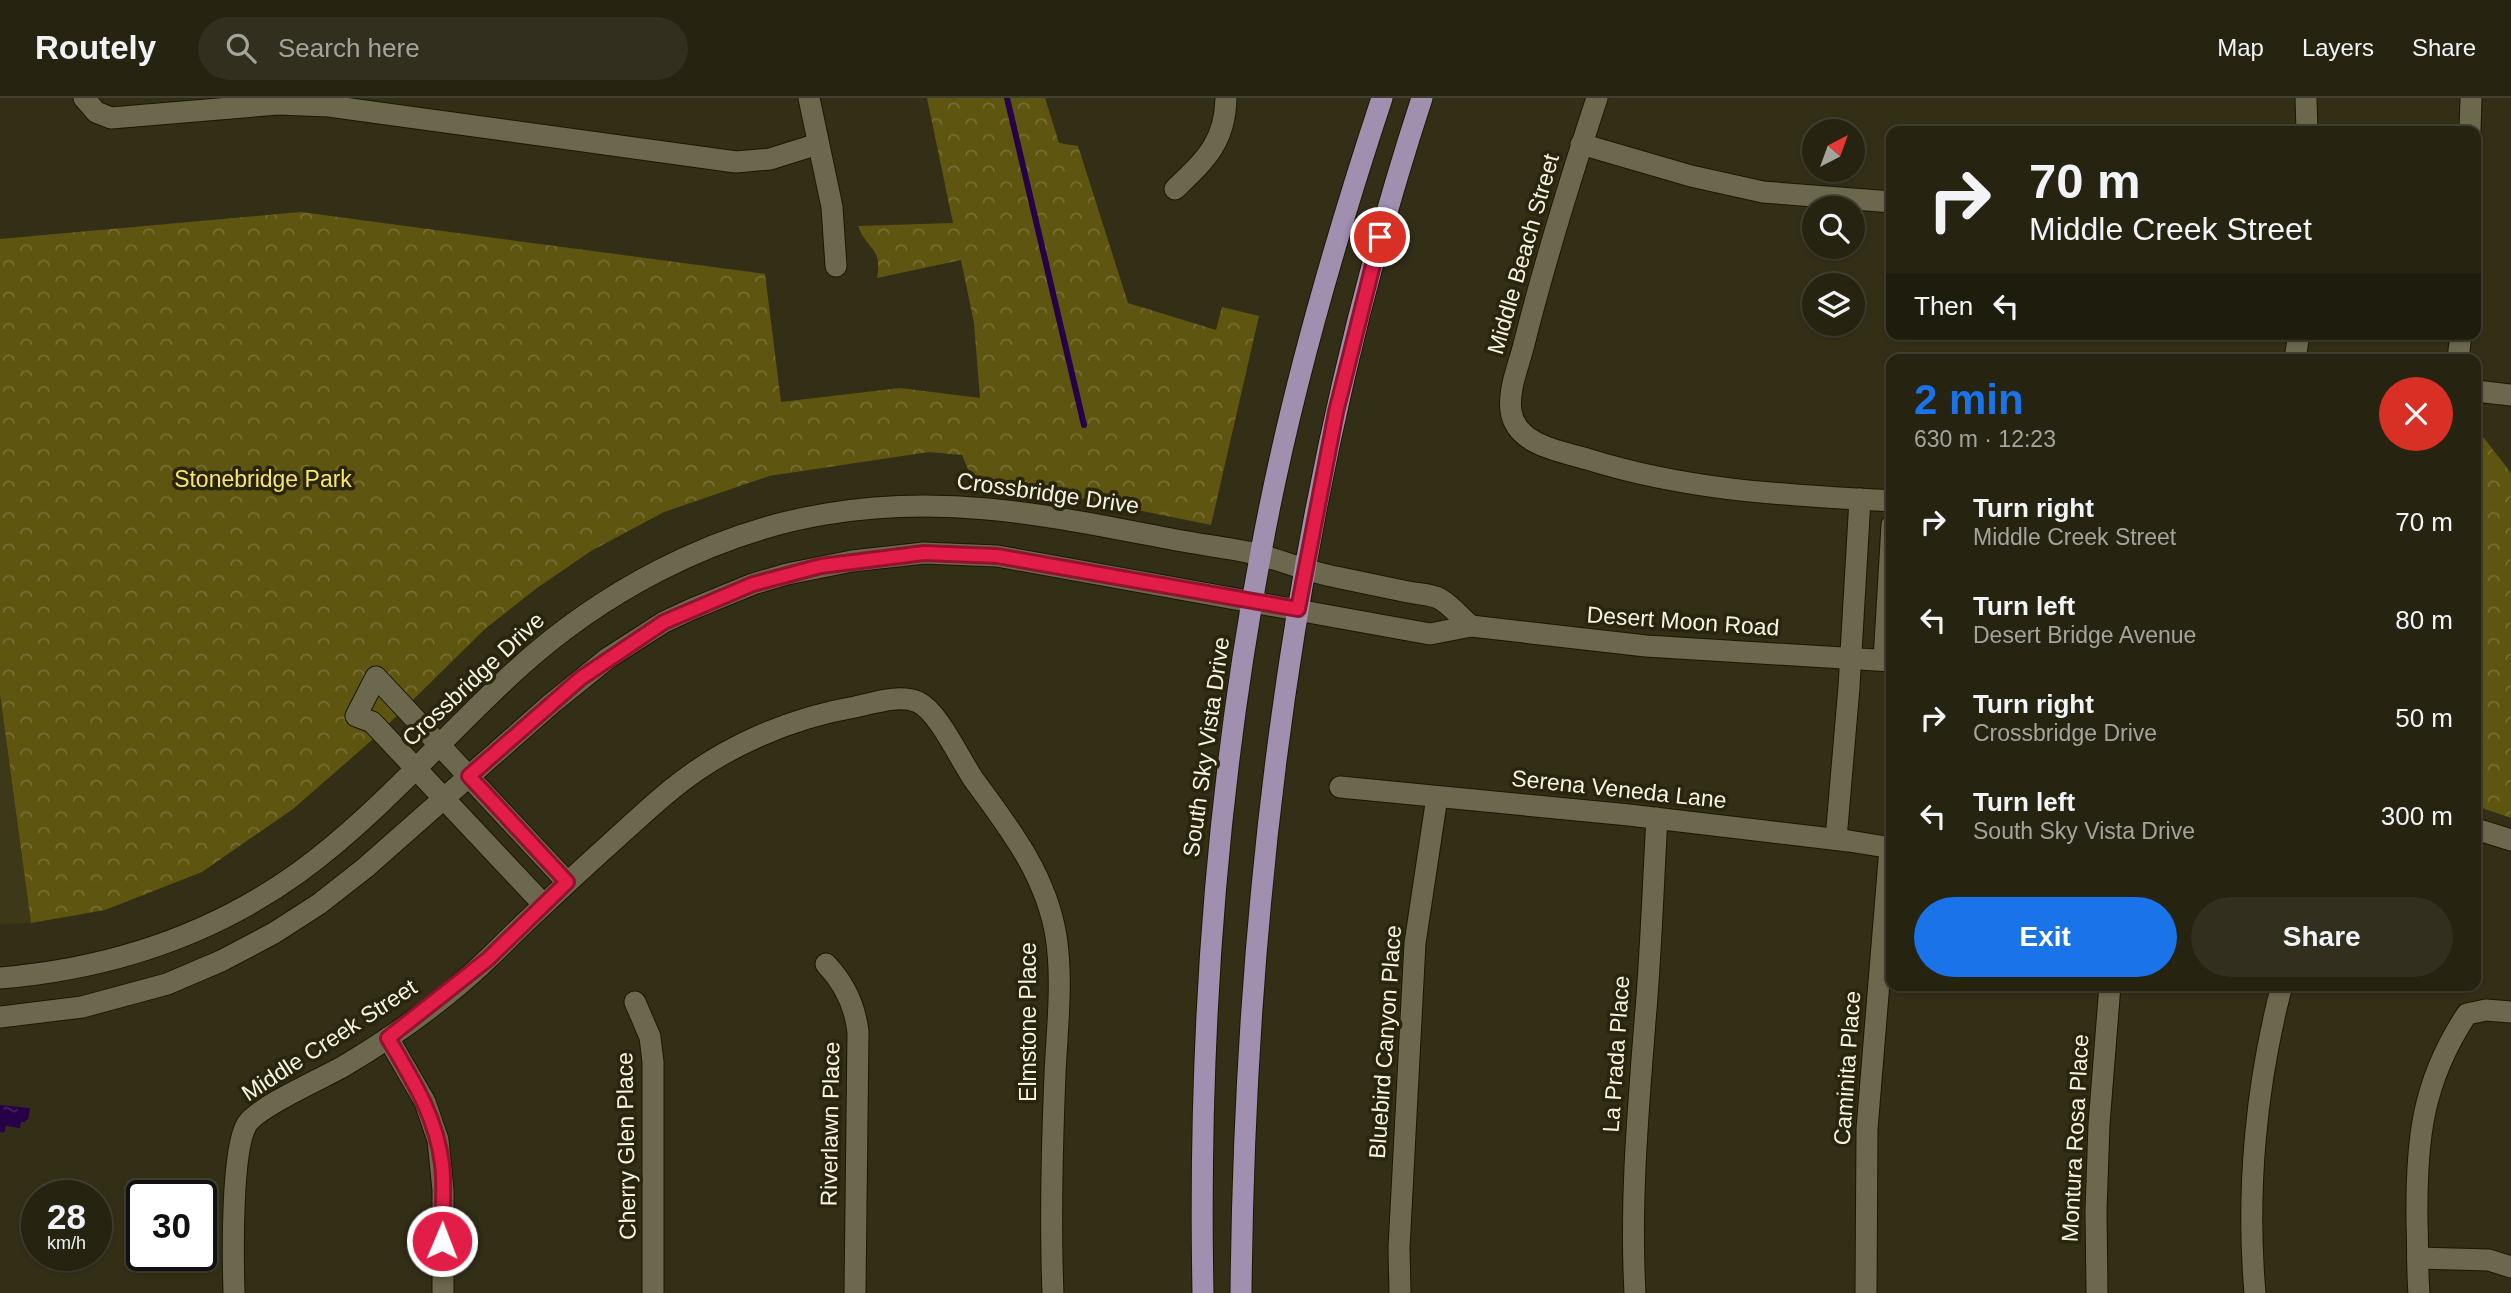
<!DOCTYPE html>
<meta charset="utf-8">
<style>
:root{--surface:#262311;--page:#322f1f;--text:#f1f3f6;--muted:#a4a49f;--line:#424031;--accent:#1a73e8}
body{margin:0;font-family:Helvetica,sans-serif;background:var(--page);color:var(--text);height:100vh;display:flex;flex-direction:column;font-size:26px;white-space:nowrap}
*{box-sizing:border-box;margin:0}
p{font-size:23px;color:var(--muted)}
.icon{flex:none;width:38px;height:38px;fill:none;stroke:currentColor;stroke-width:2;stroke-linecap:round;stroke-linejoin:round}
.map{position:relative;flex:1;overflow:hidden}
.drawer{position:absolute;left:1886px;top:256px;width:595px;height:637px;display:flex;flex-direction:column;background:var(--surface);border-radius:14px;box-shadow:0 2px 5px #0004,0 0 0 2px var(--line)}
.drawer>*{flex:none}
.top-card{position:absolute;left:1886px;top:28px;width:595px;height:214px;border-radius:14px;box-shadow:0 2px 5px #0004,0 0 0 2px var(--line);background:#262311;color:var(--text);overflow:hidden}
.needle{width:46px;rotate:41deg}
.tools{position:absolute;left:1802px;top:21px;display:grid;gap:14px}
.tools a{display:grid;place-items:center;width:63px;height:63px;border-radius:50%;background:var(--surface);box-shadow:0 2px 5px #0004,0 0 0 2px var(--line);font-size:35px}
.speed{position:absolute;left:21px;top:1082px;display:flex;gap:14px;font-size:35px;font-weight:700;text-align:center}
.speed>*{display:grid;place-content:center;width:91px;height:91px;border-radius:50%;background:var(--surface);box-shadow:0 2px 5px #0004,0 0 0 2px var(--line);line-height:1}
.speed small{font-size:18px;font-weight:400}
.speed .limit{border:4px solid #111;border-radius:10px;background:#fff;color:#111}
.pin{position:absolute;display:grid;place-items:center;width:60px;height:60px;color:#fff;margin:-30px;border:4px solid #fff;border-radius:50%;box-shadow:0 2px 7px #0007}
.me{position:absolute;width:77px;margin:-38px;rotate:1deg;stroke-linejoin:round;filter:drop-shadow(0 0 5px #0008)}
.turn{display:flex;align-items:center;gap:24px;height:147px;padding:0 28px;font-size:32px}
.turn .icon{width:91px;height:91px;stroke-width:2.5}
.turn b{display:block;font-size:49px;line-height:60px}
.then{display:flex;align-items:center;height:66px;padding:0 28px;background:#0003;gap:14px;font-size:26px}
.round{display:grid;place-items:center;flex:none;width:74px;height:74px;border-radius:37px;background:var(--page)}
.overview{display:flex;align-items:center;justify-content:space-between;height:119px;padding:0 28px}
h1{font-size:42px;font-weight:700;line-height:52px;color:var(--accent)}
.action{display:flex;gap:14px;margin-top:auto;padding:14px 28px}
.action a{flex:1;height:80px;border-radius:42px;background:var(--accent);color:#fff;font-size:28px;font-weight:700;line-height:80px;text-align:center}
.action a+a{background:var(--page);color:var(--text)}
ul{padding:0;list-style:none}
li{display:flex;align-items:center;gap:21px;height:98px;padding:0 28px}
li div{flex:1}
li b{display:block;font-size:26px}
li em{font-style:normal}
header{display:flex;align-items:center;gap:42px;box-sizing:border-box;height:98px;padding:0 35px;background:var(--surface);border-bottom:2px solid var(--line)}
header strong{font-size:33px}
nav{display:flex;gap:38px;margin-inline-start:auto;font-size:24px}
.search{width:490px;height:63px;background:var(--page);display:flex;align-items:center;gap:18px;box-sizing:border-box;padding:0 24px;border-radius:38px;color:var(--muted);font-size:26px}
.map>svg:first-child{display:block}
</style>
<header>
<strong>Routely</strong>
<div class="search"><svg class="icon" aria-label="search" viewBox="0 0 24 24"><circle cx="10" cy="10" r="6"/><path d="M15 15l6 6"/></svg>Search here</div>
<nav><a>Map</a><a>Layers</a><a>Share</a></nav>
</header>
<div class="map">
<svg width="2511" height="1195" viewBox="0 0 2511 1195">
<defs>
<pattern id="park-crowns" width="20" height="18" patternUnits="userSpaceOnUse" patternTransform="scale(1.75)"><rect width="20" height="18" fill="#5e5510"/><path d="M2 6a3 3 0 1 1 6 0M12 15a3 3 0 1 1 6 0" fill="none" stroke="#766e33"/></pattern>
<pattern id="water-ripples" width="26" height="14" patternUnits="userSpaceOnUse" patternTransform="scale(1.75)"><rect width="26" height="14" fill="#260148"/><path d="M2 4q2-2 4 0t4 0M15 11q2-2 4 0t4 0" fill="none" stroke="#462662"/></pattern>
</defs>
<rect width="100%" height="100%" fill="#332f17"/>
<polygon fill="#3d3918" points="0,596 31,825 0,826"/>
<g fill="url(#park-crowns)">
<path d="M927,0H1045L1059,45L1078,48L1128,205L1216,232L1222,209L1259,218L1211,427L971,378L962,357L929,354L769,378L664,414L591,453L537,490L486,530L372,642L293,711L202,774L105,812L31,825L0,596V141L301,114L765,176L781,304L900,290L980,300L974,225L961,162L877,180C883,149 866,151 858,128L953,125Z"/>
<polygon points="2476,338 2484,340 2511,375 2511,720 2476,708"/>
</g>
<polygon fill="url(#water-ripples)" points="0,1007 30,1010 28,1024 21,1024 20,1030 6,1028 4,1035 0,1034"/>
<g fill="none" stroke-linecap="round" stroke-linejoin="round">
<polyline stroke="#260148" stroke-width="6" points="1007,0 1084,327"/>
<g stroke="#1b1701" stroke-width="23">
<g id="minor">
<polyline points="84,0 96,14 111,20 278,6 329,8 736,64 770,61 818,46"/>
<polyline points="809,0 832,109 836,168"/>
<path d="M1597,0C1570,82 1544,166 1523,250C1518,269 1508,293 1511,313C1516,347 1560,353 1587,361C1689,393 1786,397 1892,403"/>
<polyline points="2306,0 2307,33"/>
<polyline points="2470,33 2471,0"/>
<polyline points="1581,46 1691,78 1763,94 1892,104"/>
<path d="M1175,91C1205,62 1225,45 1226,0"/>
<polyline points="2295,261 2299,236"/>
<polyline points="2458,261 2461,236"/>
<polyline points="2476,293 2511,297"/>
<polyline points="1884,562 1892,427"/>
<polyline points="1340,689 1629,717 1849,743 1892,750"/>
<polyline points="2476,731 2511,742"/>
<polyline points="1836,741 1849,589 1860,401"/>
<polyline points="543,806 372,624 356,618 376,579 567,784"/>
<path d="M826,866C845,886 855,907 858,934L855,1195"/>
<path d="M0,880C107,871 210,838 298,775C378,717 442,640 515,573C600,495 711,435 826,416C951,395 1054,419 1176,442C1203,447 1230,450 1257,456C1283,463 1309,474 1336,479C1360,484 1384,489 1408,494C1418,496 1432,496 1440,501C1451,507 1461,520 1471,528"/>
<polyline points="635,904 650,939 653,964 653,1195"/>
<polyline points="0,919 82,909 167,886 221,863 274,835 319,806 365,770 551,606 608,560 664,524 692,511 753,486 787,476 852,463 924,455 997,458 1430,536 1471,528 1646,548 1892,563"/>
<polyline points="388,940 425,1004 438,1042 443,1092 443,1195"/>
<polyline points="2418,1160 2489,1162 2511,1169"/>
<path d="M234,1195C233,1161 231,1052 247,1026C259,1008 323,980 344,968C396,937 450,898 493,856C531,818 571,781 611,745C631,727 651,708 672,691C723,649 790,620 855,609C874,605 899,596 918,604C939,614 960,662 974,682C1010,731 1046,777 1056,838C1063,883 1057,931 1055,976C1052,1049 1050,1122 1053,1195"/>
<polyline points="1400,1195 1399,1150 1415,845 1437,699"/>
<path d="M1635,1195C1630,1104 1638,1014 1645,923C1651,856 1653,788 1657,720"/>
<polyline points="1866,1195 1867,1031 1890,750"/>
<polyline points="2097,1195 2096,1113 2099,1026 2110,887"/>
<path d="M2255,1195C2246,1093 2256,986 2282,887"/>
<path d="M2419,1195C2417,1172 2418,1149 2417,1125C2416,1045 2421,985 2467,916L2486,912L2511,914"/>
</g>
</g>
<g stroke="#1b1701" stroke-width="23">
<g id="major">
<path d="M1203,1195C1198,946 1215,699 1261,454C1289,300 1333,148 1382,0"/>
<path d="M1241,1195C1245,791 1296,385 1422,0"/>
</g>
</g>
<use href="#minor" stroke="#6c684e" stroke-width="21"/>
<use href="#major" stroke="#a08faf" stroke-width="21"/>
</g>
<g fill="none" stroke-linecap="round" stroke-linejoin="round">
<g stroke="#92132f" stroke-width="18">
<path id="route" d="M442,1143C442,1117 445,1091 442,1066C436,1018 412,981 388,940L488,861L567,784L469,678L581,580L664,524L753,486L821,468L924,455L997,458L1298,511L1336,314L1380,139"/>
</g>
<use href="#route" stroke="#e11d48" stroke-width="12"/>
</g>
<g text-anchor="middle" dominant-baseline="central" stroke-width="7" stroke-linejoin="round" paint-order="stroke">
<g font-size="23" fill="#f5f3e4" stroke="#29250d">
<text transform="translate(1523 156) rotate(-74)">Middle Beach Street</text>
<text transform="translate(1048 395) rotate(8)">Crossbridge Drive</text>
<text transform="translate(1683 523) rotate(4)">Desert Moon Road</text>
<text transform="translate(473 581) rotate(-43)">Crossbridge Drive</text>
<text transform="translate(1206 649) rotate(-82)">South Sky Vista Drive</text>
<text transform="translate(1619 691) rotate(6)">Serena Veneda Lane</text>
<text transform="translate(1028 924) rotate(-90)">Elmstone Place</text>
<text transform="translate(329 942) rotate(-33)">Middle Creek Street</text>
<text transform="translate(1385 944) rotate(-86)">Bluebird Canyon Place</text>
<text transform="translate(1616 956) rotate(-86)">La Prada Place</text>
<text transform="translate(1847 970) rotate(-86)">Caminita Place</text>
<text transform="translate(830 1026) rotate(-89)">Riverlawn Place</text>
<text transform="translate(2075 1040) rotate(-87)">Montura Rosa Place</text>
<text transform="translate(626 1048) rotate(-91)">Cherry Glen Place</text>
</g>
<g font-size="23" fill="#f7e668" stroke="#29250d">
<text x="263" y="381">Stonebridge Park</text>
</g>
</g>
</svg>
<div class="tools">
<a><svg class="needle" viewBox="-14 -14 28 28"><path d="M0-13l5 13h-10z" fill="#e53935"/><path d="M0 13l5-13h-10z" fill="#a4a49f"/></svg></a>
<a><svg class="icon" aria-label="search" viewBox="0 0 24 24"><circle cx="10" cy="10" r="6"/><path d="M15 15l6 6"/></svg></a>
<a><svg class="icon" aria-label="layers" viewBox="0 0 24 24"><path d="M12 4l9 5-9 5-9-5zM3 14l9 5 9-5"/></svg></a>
</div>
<div class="speed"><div>28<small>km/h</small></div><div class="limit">30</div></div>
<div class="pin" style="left:1380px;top:139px;background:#d93025"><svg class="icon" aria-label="arrive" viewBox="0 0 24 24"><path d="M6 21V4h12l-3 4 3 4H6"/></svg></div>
<svg class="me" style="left:442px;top:1143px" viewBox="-20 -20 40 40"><circle r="17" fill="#e11d48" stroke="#fff" stroke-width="3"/><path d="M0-11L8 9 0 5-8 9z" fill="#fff"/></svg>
<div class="top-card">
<div class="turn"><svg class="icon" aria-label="right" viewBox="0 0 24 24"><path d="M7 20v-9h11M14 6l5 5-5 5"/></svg><div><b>70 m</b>Middle Creek Street</div></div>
<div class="then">Then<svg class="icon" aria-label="left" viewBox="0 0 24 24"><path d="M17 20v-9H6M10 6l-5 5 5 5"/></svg></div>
</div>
<section class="drawer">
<div class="overview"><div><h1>2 min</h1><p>630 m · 12:23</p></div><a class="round" style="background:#d93025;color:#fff"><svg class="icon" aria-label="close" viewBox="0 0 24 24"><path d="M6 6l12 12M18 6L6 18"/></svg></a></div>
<ul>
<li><svg class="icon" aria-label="right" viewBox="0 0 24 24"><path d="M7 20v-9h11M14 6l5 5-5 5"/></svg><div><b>Turn right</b><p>Middle Creek Street</p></div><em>70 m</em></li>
<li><svg class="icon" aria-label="left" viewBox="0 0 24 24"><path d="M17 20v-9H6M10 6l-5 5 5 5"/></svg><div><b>Turn left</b><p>Desert Bridge Avenue</p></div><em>80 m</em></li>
<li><svg class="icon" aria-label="right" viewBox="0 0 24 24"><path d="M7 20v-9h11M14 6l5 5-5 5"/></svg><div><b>Turn right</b><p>Crossbridge Drive</p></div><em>50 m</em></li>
<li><svg class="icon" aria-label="left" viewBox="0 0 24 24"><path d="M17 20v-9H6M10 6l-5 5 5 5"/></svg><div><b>Turn left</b><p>South Sky Vista Drive</p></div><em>300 m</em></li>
</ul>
<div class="action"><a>Exit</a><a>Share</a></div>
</section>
</div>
